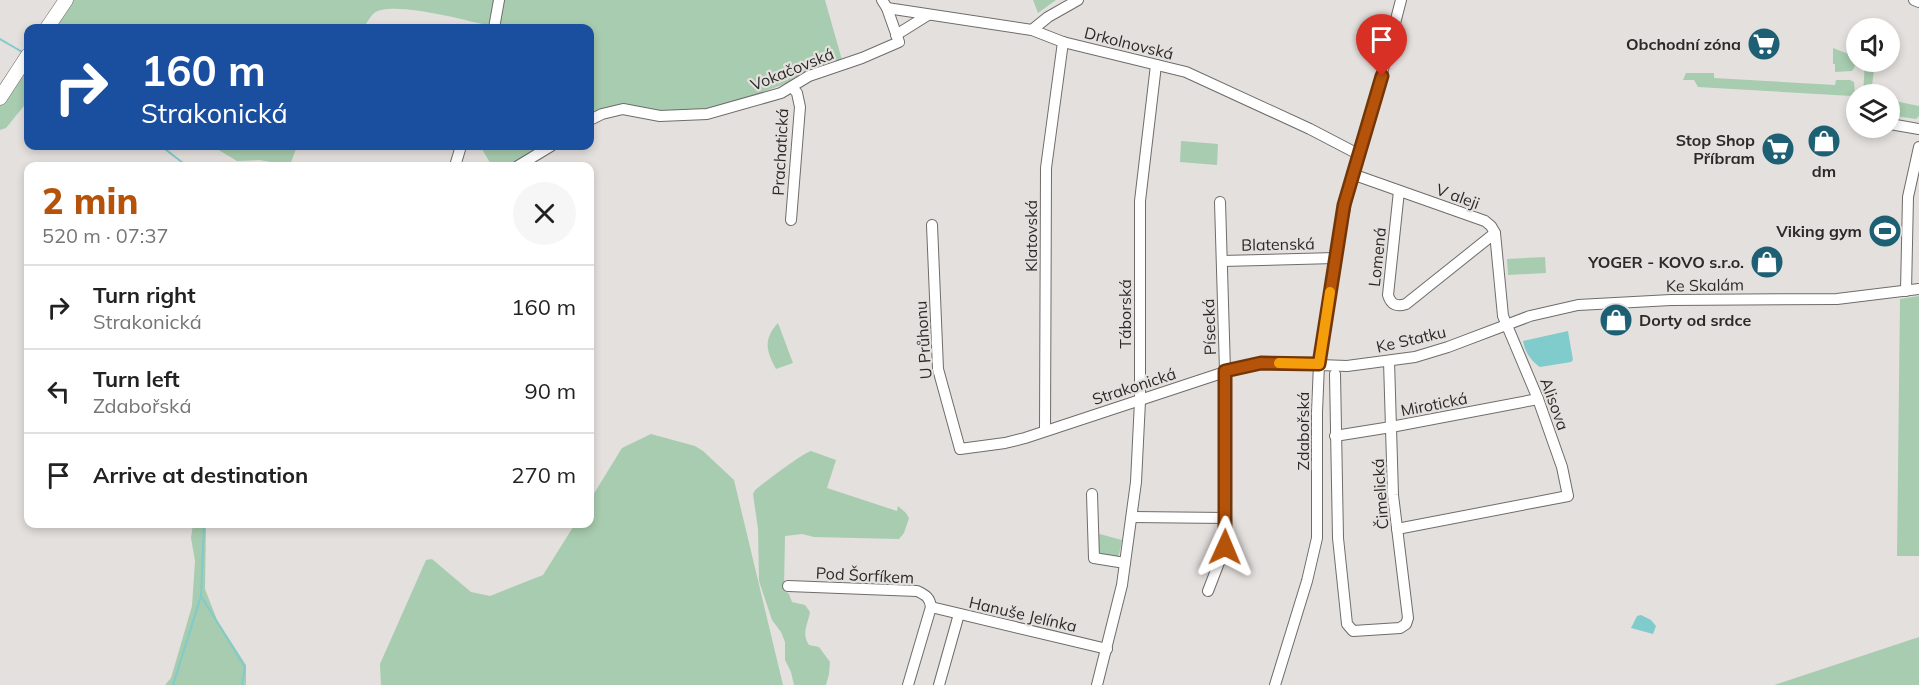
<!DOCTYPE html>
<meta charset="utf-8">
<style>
:root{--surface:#fff;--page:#f6f6f6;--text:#222;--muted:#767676;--line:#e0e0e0;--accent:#b45309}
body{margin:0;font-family:Mulish,sans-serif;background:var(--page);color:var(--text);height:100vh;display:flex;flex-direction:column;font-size:22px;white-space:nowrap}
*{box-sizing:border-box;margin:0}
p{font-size:20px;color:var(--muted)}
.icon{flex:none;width:33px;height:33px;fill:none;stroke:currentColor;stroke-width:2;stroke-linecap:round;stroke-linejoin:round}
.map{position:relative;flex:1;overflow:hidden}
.details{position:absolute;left:24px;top:162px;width:570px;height:366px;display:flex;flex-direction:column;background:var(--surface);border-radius:12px;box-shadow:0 3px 9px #0003}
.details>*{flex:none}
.hud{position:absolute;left:24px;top:24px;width:570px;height:126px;border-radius:12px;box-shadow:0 3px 9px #0003;background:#1a4fa0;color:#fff;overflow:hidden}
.buttons{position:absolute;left:1846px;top:18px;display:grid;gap:12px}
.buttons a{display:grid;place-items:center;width:54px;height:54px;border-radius:50%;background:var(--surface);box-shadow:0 3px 9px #0003;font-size:30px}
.pin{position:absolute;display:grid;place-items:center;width:51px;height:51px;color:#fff;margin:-62px -26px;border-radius:50% 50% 50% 0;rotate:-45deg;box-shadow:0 0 6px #0007}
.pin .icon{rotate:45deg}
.me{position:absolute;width:66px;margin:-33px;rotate:1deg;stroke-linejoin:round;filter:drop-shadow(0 0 4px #0008)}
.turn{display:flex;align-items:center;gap:21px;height:126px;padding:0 18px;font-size:27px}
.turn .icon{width:78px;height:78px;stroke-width:2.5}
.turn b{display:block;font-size:42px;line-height:51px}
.round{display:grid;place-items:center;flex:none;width:63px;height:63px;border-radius:32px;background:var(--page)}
.headline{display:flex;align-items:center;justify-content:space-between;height:102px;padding:0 18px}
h1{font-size:36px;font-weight:800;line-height:45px;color:var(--accent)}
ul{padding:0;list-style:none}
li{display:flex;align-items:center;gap:18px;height:84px;padding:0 18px;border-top:2px solid var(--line)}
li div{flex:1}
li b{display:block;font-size:22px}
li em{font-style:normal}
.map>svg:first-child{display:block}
</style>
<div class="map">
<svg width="1919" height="685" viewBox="0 0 1919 685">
<rect width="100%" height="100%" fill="#e4e0de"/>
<g fill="#a8ccaf">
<path d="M70,0H825L842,60L804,73L789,82L732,104L681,113L629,108L590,118V28H486L487,25C464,20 392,0 374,13C370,17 366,24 363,28H50Z"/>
<polygon points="1033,0 1056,0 1038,13"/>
<polygon points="1833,48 1851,55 1855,66 1852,71 1835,72 1835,64 1833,64"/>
<polygon points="28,60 28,101 6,128 0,130 0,105"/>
<polygon points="1865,62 1875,62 1871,94 1863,94"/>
<polygon points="1686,73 1714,73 1714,78 1835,85 1836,80 1850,80 1854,82 1855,94 1852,96 1698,87 1694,80 1683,80"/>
<polygon points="1890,100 1919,106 1919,116 1916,119 1890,115"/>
<polygon points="1181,141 1218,144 1217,165 1180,162"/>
<polygon points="212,146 297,146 290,165 259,160 237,161"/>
<polygon points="480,146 544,146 513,166 492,166"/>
<polygon points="1545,257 1546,273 1508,275 1507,259"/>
<polygon points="1919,296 1919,556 1897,556 1900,299"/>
<path d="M778,323L793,363L776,369C766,351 763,339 778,323Z"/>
<polygon points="651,434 695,446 703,451 734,480 783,685 381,685 380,664 426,560 432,559 471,592 490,596 543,575 575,524 590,524 590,500 622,448"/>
<path d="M811,451L836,460L827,488L897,511L898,506L906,513L909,518L904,533L899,539L814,537L802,534L785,536L784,590L789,594L792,602L805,605L810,612C808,624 801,634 809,645L819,647L830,662L829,674L826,685H794L791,672L785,660V642L781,632L772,620L759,581L758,529L753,494L755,490C765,482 803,453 811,451Z"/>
<polygon points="193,524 206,524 205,589 217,620 246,665 246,685 165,685 171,678 192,606 195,561 191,538"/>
<polygon points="1096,533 1122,540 1119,555 1115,558 1099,556"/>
<polygon points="1919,637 1919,685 1774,685"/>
</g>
<g fill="#80cbcb">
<path d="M1568,331L1573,360L1571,362L1540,367C1531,361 1525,352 1523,341Z"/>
<polygon points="1641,615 1651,620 1656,626 1653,634 1631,628 1637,616"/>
</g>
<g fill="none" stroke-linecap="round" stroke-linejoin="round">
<g stroke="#80cbcb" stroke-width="2">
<polyline points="0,39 24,53"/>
<polyline points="161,146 187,166"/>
<polyline points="204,524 201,596 245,667 242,685"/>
<polyline points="173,685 201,596"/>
</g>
<g stroke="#6f6c6a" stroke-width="12">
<g id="minor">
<polyline points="1914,0 1919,2"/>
<polyline points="887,8 1032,30 1063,42 1186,72 1310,129 1358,154"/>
<polyline points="494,28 499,0"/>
<polyline points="1032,30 1048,17 1078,0"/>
<polyline points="896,35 928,15"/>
<polyline points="590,120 602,114 623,109 660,116 707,114 781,93 809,76 862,58 899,42 887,8 882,0"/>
<polyline points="1890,124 1919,129"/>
<polyline points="455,166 461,146"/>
<polyline points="518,166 551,146"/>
<polyline points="1352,174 1485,221 1491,226 1495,233 1503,316 1538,399 1562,467 1568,496 1397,529"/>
<path d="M1399,191L1388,295C1391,305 1397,307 1406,304L1495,233"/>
<polyline points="791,220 800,107 797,93 792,87"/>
<polyline points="932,225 938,369 960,449 1005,443 1025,438 1240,367 1261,363 1347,366 1415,357 1448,347 1530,316 1578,305 1671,300 1837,299 1919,289"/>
<polyline points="1222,261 1335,258"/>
<polyline points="1906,291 1908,197 1919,147"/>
<polyline points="1335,374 1338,538 1347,624 1353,631 1400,628 1406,624 1408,618 1393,495 1389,361"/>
<polyline points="1045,430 1046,168 1063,42"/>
<polyline points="1335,436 1391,427 1538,399"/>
<polyline points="1092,494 1094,558 1125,563"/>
<polyline points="1132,517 1226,518"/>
<path d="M788,586L917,591C926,595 930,598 931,607"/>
<polyline points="1208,591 1225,547 1225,371 1220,202"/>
<polyline points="931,607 1107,649"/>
<polyline points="908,685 931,607"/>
<polyline points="939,685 959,614"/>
<polyline points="1097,685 1122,585 1136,482 1140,401 1140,201 1156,65"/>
<polyline points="1275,685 1307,581 1317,538 1317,412 1319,364 1339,236 1352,174 1373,108 1401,0"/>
</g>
</g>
<g stroke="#6f6c6a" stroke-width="15">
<g id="major">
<polyline points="47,28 66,0"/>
<polyline points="0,98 28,55"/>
</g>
</g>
<use href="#minor" stroke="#fff" stroke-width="10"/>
<use href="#major" stroke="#fff" stroke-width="14"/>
</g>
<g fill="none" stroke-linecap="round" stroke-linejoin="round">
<g stroke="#753606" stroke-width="15">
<polyline id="route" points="1225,547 1225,371 1261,363 1319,364 1344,205 1382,76"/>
</g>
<use href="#route" stroke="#b45309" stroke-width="10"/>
<polyline stroke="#f59e0b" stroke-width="10" points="1279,363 1319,364 1330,292"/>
</g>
<defs>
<g id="supermarket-disc" transform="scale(1.725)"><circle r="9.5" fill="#1d5f73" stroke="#e4e0de"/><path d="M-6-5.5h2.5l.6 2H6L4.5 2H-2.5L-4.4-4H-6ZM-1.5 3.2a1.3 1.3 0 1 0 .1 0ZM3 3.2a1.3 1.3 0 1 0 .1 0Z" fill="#fff"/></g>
<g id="shop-disc" transform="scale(1.725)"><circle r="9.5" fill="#1d5f73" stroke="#e4e0de"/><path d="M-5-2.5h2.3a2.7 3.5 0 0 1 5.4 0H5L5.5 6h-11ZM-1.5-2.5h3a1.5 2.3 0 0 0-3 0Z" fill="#fff"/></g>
<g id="stadium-disc" transform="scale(1.725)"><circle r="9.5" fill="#1d5f73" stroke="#e4e0de"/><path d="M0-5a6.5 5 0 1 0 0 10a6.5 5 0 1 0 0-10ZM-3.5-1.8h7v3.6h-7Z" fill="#fff"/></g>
</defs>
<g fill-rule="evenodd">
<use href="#supermarket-disc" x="1764" y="44"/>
<use href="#shop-disc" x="1824" y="141"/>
<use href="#supermarket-disc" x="1778" y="149"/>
<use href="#stadium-disc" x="1885" y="231"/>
<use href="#shop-disc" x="1767" y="262"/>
<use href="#shop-disc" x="1616" y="320"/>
</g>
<g text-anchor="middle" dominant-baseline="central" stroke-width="4.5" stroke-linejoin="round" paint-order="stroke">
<g font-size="16" fill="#2c2a29" stroke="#e4e0de">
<text transform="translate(1129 43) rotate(14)">Drkolnovská</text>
<text transform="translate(792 69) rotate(-22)">Vokačovská</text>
<text transform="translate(780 152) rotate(-87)">Prachatická</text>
<text transform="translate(1458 196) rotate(20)">V aleji</text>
<text transform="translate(1031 236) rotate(-90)">Klatovská</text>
<text transform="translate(1278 244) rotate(-1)">Blatenská</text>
<text transform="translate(1377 257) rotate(-84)">Lomená</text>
<text transform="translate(1705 285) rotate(-1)">Ke Skalám</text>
<text transform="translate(1125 314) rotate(-90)">Táborská</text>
<text transform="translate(1209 327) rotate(-92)">Písecká</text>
<text transform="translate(1411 339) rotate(-13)">Ke Statku</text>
<text transform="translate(923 340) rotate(-94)">U Průhonu</text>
<text transform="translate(1134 386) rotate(-18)">Strakonická</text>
<text transform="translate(1434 404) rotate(-11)">Mirotická</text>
<text transform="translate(1555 404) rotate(70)">Alisova</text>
<text transform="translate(1303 431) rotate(-90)">Zdabořská</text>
<text transform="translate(1380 494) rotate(-94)">Čimelická</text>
<text transform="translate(865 575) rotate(3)">Pod Šorfíkem</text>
<text transform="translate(1023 614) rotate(13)">Hanuše Jelínka</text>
</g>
<g font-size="16" font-weight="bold" fill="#2c2a29" stroke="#e4e0de" text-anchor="end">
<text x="1741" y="44">Obchodní zóna</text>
<text x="1755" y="140">Stop Shop<tspan x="1755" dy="18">Příbram</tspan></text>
<text x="1824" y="171" text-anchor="middle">dm</text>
<text x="1862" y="231">Viking gym</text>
<text x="1744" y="262">YOGER - KOVO s.r.o.</text>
<text x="1639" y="320" text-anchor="start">Dorty od srdce</text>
</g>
</g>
</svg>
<div class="buttons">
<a><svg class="icon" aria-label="sound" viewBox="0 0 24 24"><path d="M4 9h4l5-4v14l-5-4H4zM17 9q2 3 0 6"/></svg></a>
<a><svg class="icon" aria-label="layers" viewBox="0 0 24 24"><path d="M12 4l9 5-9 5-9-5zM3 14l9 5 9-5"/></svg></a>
</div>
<div class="pin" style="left:1382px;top:76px;background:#d93025"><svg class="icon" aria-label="arrive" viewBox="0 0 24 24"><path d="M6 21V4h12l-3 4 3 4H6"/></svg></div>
<svg class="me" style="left:1225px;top:547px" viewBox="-20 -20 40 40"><path d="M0-17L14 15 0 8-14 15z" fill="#b45309" stroke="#fff" stroke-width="4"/></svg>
<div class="hud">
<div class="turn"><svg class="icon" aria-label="right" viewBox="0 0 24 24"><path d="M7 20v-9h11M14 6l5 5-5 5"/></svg><div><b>160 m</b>Strakonická</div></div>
</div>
<section class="details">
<div class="headline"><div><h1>2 min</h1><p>520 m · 07:37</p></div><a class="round"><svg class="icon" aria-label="close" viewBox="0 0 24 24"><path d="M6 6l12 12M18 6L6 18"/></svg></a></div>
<ul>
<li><svg class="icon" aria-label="right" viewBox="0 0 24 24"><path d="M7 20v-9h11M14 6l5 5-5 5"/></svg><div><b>Turn right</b><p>Strakonická</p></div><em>160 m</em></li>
<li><svg class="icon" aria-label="left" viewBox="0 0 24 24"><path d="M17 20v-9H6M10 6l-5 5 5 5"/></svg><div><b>Turn left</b><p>Zdabořská</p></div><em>90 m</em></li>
<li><svg class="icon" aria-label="arrive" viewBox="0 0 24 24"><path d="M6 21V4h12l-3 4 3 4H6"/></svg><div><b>Arrive at destination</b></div><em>270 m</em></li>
</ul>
</section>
</div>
